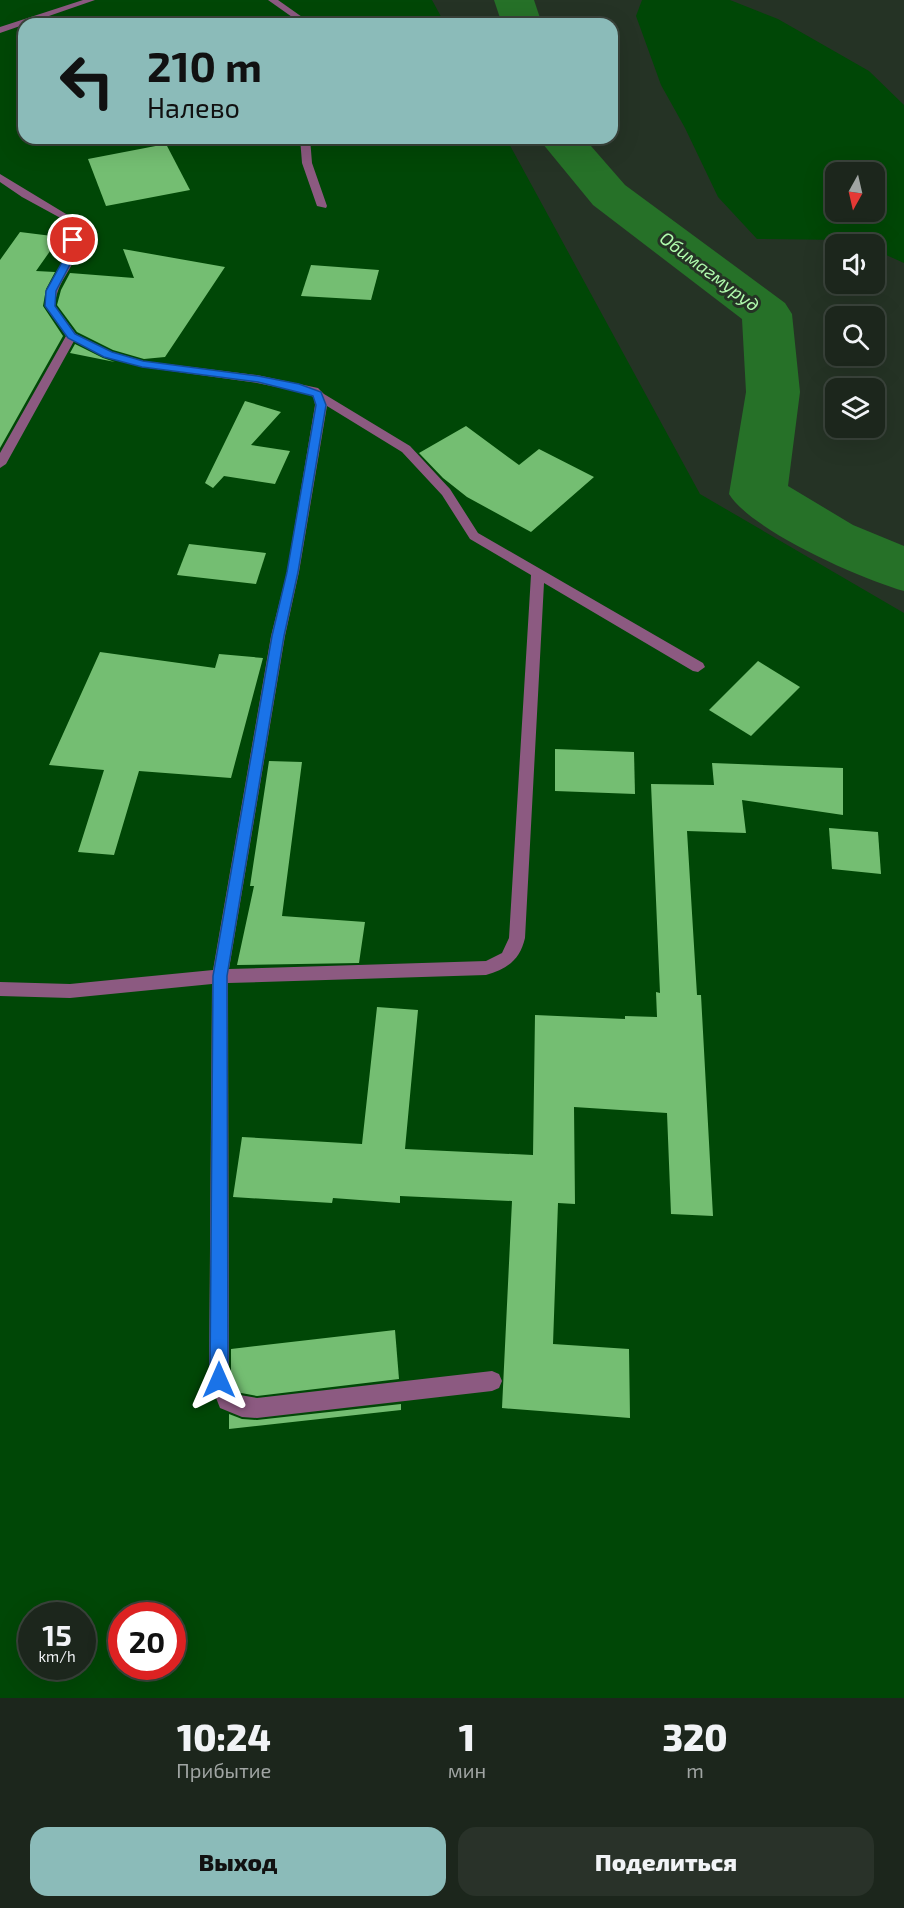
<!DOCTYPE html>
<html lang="ru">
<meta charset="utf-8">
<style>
:root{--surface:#1c261c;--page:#293229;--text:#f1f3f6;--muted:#a0a5a3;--line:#3a433b;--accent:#8bbbb9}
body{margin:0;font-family:"Exo 2",sans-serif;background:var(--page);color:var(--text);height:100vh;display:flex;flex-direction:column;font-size:22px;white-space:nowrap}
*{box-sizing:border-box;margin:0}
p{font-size:20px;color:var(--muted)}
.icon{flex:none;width:33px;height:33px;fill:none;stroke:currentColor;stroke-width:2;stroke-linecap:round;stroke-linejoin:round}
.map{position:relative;height:1698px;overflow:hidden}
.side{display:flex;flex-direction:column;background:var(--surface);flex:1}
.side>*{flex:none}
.top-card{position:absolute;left:18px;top:18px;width:600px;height:126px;border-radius:18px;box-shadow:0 6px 24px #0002,0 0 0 2px var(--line);background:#8bbbb9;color:#111;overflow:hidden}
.needle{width:39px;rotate:188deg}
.tools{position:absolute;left:825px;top:162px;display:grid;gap:12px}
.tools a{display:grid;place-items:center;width:60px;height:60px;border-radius:12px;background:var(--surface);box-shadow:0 6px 24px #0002,0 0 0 2px var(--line);font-size:30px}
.speed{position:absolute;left:18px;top:1602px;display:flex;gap:12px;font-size:30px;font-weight:700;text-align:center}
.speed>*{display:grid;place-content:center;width:78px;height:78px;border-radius:50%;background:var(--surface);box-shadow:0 6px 24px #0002,0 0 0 2px var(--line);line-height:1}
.speed small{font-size:15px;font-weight:400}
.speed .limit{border:9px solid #d22;background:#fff;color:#111}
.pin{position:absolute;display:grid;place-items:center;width:51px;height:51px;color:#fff;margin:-26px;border:3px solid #fff;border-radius:50%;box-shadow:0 2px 6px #0007}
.me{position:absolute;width:66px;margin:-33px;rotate:0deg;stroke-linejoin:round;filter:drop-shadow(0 0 4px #0008)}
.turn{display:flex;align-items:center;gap:21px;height:126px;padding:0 30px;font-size:27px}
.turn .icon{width:78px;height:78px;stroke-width:2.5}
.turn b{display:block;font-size:42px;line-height:51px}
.eta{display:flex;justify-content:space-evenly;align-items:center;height:102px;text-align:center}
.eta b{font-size:36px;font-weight:800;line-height:42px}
.primary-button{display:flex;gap:12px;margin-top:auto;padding:12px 30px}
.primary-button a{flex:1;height:69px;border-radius:18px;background:var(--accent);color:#111;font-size:24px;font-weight:800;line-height:69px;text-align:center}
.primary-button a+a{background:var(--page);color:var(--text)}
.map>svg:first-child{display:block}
</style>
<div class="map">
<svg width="904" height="1698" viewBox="0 0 904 1698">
<rect width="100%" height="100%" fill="#253325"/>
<g fill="#004706" fill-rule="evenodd">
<path d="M0,0H432L445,24H24V138H506L700,494L904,613V1698H0ZM32,1616H82V1666H32ZM122,1616H172V1666H122Z"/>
<path d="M642,0H730L778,19L869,71L904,105V263L875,250L874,244H860L848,240L757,239L718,197L685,128L661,85L636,16ZM836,172H874V212H836Z"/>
</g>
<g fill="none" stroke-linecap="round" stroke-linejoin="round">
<g fill="#267128" fill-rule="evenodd">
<polygon points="494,0 534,0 542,24 502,24"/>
<path d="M538,138H584L625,185L785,303L792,314L800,392L788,486L853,525L904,546V591C861,579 752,531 729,494L746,392L742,319L593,205Z"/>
</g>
</g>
<g fill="#74be72">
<polygon points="166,144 190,190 106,206 88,159"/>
<polygon points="20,232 60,237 36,271 55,272 46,289 43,306 63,336 0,448 0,260"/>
<polygon points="123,249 225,267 165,357 144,359 113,350 77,332 57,305 61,290 70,273 134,278"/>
<polygon points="311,265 379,270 371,300 301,296"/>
<polygon points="75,344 103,358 115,362 70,353"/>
<polygon points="245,401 281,412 251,445 290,451 275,484 224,476 213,488 205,483"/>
<polygon points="466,426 519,465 539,449 594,477 531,532 467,497 443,478 419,453"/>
<polygon points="189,544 266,553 256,584 177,575"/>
<polygon points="100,652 215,668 219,654 263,658 231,778 139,771 114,855 78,852 104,770 49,765"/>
<polygon points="758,661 800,687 751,736 709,710"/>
<polygon points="555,749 634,752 635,794 555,791"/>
<polygon points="269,761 302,762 282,916 365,922 359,963 237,965 254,886 250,886"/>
<polygon points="712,763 843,768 843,815 742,800 746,833 687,831 697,995 701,995 713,1216 671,1214 667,1113 574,1107 575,1204 558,1203 553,1344 629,1349 630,1418 502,1408 512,1201 400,1196 400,1203 333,1198 332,1203 233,1197 242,1137 362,1144 377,1007 418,1010 405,1149 533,1155 535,1015 625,1019 625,1016 657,1017 656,992 660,993 651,784 714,785"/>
<polygon points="829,828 878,832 881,874 832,869"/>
<polygon points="395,1330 399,1379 257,1396 236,1392 231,1380 231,1349"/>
<polygon points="401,1404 401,1410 229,1429 229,1414 242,1419 257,1420"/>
</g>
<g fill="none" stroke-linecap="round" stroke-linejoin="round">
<g fill="#8c5a81" fill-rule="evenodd">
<polygon points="268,0 278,0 312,24 302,24"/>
<polygon points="300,138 310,138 312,163 327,206 326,208 317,206 302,163"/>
<path d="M0,174L76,220C77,231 79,242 76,253C71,274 57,280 55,306L76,334L112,352L143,361L257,375L318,388L324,394L410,446L450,489L478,533L703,663L705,667L698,672L693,671L544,583L525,938C520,960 507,969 486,975L228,983L229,1380L234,1394L257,1398L492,1371L499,1374L502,1381L499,1388L492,1391L257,1418L242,1417L220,1408L209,1380L212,984L70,998L0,996V982L70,984L213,970L271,636L287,572L315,405L314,398L310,394L257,383L142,367L104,356L74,341L6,464L0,468V453L66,336L45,306C46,281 60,275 66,254C69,244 67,232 66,221L22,197L0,182ZM327,406L402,452L442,495L470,539L531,575L509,938L502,953L486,961L229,969L285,636L299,572Z"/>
</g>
<polygon fill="#8c5a81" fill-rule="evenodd" points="83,0 95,0 0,33 0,27"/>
</g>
<polygon fill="#1a73e8" stroke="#114b97" stroke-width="1.5" points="69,238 77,240 75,255 56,291 55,306 75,334 112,352 143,361 258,376 299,384 321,392 326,405 298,572 284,636 227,976 228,1380 225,1386 219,1389 213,1386 210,1380 213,976 272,636 287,572 316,405 313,396 258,382 142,367 104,357 68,338 45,306 46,291 66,255"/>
<g text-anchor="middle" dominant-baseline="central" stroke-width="6" stroke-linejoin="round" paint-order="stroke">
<g font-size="18" font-style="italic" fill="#b0fbad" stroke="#253325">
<text transform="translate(710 271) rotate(37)">Обимагмуруд</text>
</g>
</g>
</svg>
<div class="tools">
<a><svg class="needle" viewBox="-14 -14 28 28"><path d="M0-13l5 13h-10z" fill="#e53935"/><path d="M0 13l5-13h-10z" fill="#a0a5a3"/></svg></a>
<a><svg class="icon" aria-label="sound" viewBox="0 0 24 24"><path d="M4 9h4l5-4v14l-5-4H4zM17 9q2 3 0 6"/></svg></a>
<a><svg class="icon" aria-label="search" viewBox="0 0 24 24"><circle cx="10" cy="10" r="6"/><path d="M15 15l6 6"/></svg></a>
<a><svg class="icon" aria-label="layers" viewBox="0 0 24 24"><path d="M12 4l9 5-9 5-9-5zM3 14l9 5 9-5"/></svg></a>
</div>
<div class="speed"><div>15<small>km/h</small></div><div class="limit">20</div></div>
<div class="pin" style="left:73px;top:240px;background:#d93025"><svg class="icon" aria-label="arrive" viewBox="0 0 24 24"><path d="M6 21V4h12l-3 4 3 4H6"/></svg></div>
<svg class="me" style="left:219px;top:1380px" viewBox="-20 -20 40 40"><path d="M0-17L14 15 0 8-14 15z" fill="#1a73e8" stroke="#fff" stroke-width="4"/></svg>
<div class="top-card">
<div class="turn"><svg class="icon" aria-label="left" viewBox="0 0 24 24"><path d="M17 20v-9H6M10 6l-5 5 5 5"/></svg><div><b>210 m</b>Налево</div></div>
</div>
</div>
<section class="side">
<div class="eta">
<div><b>10:24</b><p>Прибытие</p></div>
<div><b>1</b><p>мин</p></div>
<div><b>320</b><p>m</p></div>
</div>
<div class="primary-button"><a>Выход</a><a>Поделиться</a></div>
</section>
